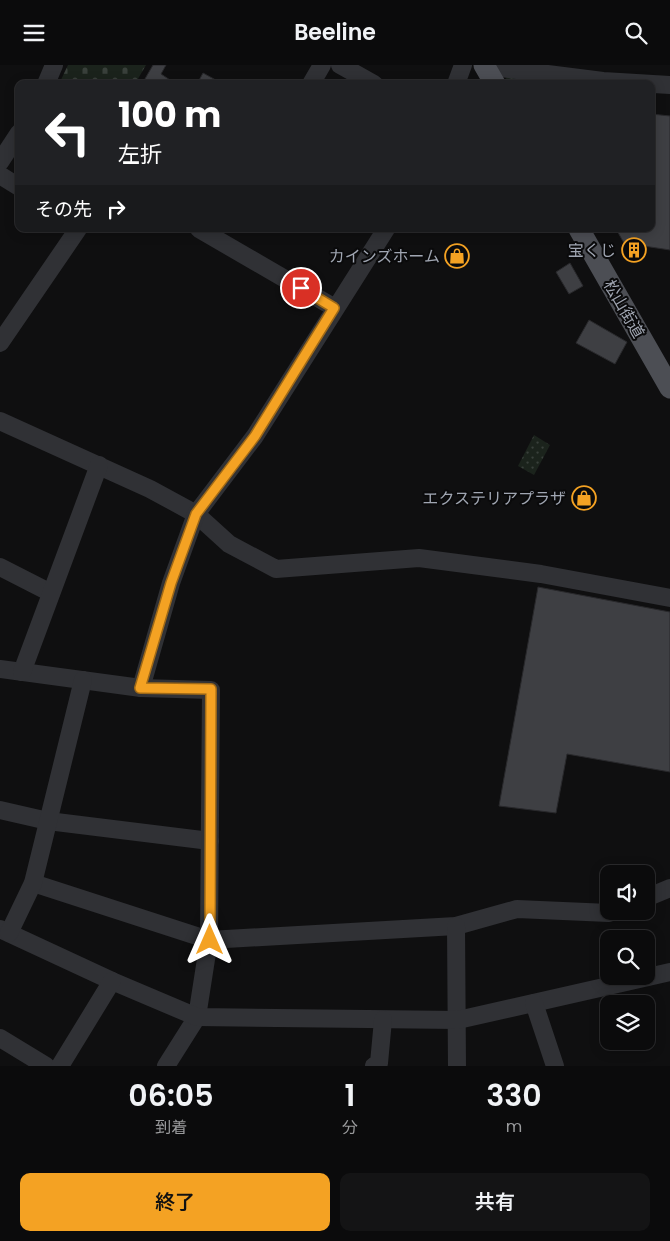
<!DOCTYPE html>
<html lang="ja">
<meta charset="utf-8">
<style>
:root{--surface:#0b0b0c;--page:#141415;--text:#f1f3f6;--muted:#9a9b9d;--line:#2b2b2d;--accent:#f4a223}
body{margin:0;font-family:Poppins,"Noto Sans JP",sans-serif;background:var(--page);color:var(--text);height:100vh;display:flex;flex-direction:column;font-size:19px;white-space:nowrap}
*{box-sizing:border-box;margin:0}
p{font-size:16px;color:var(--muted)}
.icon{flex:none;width:28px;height:28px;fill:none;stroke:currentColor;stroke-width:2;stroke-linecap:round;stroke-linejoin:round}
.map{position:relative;height:1001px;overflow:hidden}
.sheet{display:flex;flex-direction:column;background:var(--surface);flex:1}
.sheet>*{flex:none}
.banner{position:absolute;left:15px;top:15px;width:640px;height:152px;border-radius:10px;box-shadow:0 2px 12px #0003,0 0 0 1px var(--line);background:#202124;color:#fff;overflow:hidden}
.controls{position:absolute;left:600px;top:800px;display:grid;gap:10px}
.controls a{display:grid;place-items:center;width:55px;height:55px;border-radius:10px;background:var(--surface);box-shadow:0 2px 12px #0003,0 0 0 1px var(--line);font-size:25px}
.pin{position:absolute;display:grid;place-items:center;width:42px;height:42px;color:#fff;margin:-21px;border:2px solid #fff;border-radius:50%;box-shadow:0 1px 5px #0007}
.me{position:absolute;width:55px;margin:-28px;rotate:0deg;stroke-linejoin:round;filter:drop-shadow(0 0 4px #0008)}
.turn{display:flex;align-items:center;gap:18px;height:105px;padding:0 20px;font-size:22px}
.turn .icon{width:65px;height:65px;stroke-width:2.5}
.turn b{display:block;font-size:35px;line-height:42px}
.then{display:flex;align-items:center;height:48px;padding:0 20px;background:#0003;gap:10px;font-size:19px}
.eta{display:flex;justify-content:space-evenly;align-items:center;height:85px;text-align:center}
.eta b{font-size:30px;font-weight:600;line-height:35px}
.primary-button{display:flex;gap:10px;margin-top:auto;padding:10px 20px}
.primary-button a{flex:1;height:58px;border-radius:10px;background:var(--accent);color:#111;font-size:20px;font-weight:600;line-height:58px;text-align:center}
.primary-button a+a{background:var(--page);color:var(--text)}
header{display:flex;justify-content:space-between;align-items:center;height:65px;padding:0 20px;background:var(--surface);font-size:22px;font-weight:600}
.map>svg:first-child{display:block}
</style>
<header><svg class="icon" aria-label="menu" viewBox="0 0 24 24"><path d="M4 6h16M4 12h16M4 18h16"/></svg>Beeline<svg class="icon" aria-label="search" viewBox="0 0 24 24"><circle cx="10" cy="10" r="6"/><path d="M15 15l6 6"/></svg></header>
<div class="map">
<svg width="670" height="1001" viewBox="0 0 670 1001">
<defs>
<pattern id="grass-dots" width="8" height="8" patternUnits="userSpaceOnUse" patternTransform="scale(1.25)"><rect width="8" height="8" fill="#1b231c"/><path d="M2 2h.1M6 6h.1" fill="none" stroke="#39403b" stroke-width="1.8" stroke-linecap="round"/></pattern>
<pattern id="cemetery-stones" width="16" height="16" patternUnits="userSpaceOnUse" patternTransform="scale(1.25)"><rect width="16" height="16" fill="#1b231c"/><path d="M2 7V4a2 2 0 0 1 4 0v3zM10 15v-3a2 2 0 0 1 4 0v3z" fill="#39403b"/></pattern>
<pattern id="garden-furrows" width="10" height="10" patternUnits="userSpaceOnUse" patternTransform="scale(1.25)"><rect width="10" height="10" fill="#1b231c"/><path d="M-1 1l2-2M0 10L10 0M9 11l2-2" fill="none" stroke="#39403b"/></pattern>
</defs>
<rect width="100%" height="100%" fill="#0f0f10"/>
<polygon fill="url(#grass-dots)" points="534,370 550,380 534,410 518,401"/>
<polygon fill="url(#cemetery-stones)" points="68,0 146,0 135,19 59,19"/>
<polygon fill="url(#garden-furrows)" points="510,9 558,19 506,19 504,16"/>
<g fill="#3e3f43" stroke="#29292c">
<polygon points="153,0 166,0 161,9 176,19 142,19"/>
<polygon points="203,8 223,19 197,19"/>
<polygon points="651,49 670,51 670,185 624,178 616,164 651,164"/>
<polygon points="632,181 638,182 638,188 631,187"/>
<polygon points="570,198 583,221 569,229 556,207"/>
<polygon points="589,255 627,277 615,299 576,278"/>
<polygon points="538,522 670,547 670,707 567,689 556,748 499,741"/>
</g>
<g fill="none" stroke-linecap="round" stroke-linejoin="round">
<g stroke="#303135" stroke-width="18">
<polyline points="340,0 374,19"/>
<polyline points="485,1 603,16 670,20"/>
<polyline points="46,19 54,0"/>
<polyline points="311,19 322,0"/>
<polyline points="456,19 463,0"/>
<polyline points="0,97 19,68"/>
<polyline points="0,110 19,122"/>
<polyline points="199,164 335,243"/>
<polyline points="0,278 78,164"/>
<polyline points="0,356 150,424 196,449 229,479 276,504 419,493 541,509 670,533"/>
<polyline points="0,502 51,528"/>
<polyline points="0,604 141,623 211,625 209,875 197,952 166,1001"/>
<polyline points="22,607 99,400"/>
<polyline points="141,623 171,518 196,449 255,371 386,164"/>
<polyline points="0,745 48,756 210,776"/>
<polyline points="33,818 209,875 456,861 517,844 609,848 614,846"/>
<polyline points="646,833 670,823"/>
<polyline points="456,861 457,1001"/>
<polyline points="0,864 112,916 197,952 458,955 670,907"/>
<polyline points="9,868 33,818 83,615"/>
<polyline points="534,938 555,1001"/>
<polyline points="0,973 46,1001"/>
<polyline points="60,1001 112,916"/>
<polyline points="374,1001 379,998 383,955"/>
</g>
<g stroke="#4c4e54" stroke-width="21">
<polyline points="484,0 495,19"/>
<polyline points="579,164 670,323"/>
</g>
</g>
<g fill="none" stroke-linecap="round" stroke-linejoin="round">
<g stroke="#9f6917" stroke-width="12">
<polyline id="route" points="210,875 211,624 140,623 171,518 196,449 255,371 334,243 301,223"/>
</g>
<use href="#route" stroke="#f4a223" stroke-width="9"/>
</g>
<defs>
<g id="building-ring" transform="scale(1.25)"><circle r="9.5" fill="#0a0a0b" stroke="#f4a223" stroke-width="1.5"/><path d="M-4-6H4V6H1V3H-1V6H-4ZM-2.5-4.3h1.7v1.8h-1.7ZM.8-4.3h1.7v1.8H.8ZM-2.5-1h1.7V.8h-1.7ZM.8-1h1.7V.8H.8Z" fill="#f4a223"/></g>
<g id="shop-ring" transform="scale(1.25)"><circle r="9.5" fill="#0a0a0b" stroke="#f4a223" stroke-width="1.5"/><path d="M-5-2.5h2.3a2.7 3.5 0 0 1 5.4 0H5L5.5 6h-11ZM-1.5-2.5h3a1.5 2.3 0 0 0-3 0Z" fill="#f4a223"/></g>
</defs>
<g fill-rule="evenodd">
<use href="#building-ring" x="634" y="185"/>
<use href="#shop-ring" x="457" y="191"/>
<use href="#shop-ring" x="584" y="433"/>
</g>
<g text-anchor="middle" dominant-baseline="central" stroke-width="4" stroke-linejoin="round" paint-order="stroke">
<g font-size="16" fill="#a0a6b2" stroke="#0a0a0b" text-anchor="end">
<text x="616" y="185">宝くじ</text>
<text x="440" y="191">カインズホーム</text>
<text x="566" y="433">エクステリアプラザ</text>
</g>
<g font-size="16" fill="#a0a6b2" stroke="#0a0a0b">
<text transform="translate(624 244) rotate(60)">松山街道</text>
</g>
</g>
</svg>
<div class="controls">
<a><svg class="icon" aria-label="sound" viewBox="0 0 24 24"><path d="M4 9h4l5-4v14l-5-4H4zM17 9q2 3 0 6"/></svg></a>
<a><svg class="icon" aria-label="search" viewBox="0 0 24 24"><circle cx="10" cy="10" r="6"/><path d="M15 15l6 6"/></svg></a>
<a><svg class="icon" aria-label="layers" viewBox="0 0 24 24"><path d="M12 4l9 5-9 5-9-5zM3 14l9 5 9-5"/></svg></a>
</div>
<div class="pin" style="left:301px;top:223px;background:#d93025"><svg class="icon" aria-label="arrive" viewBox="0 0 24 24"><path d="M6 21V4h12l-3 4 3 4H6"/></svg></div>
<svg class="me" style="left:210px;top:875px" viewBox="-20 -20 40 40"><path d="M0-17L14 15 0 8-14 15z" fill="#f4a223" stroke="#fff" stroke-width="4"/></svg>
<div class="banner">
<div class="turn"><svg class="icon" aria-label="left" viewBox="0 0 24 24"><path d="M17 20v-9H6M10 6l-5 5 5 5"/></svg><div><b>100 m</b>左折</div></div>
<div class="then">その先<svg class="icon" aria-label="right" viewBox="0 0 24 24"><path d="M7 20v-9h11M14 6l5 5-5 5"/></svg></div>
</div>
</div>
<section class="sheet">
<div class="eta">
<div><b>06:05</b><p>到着</p></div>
<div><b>1</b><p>分</p></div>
<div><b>330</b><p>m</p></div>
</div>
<div class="primary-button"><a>終了</a><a>共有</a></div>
</section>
